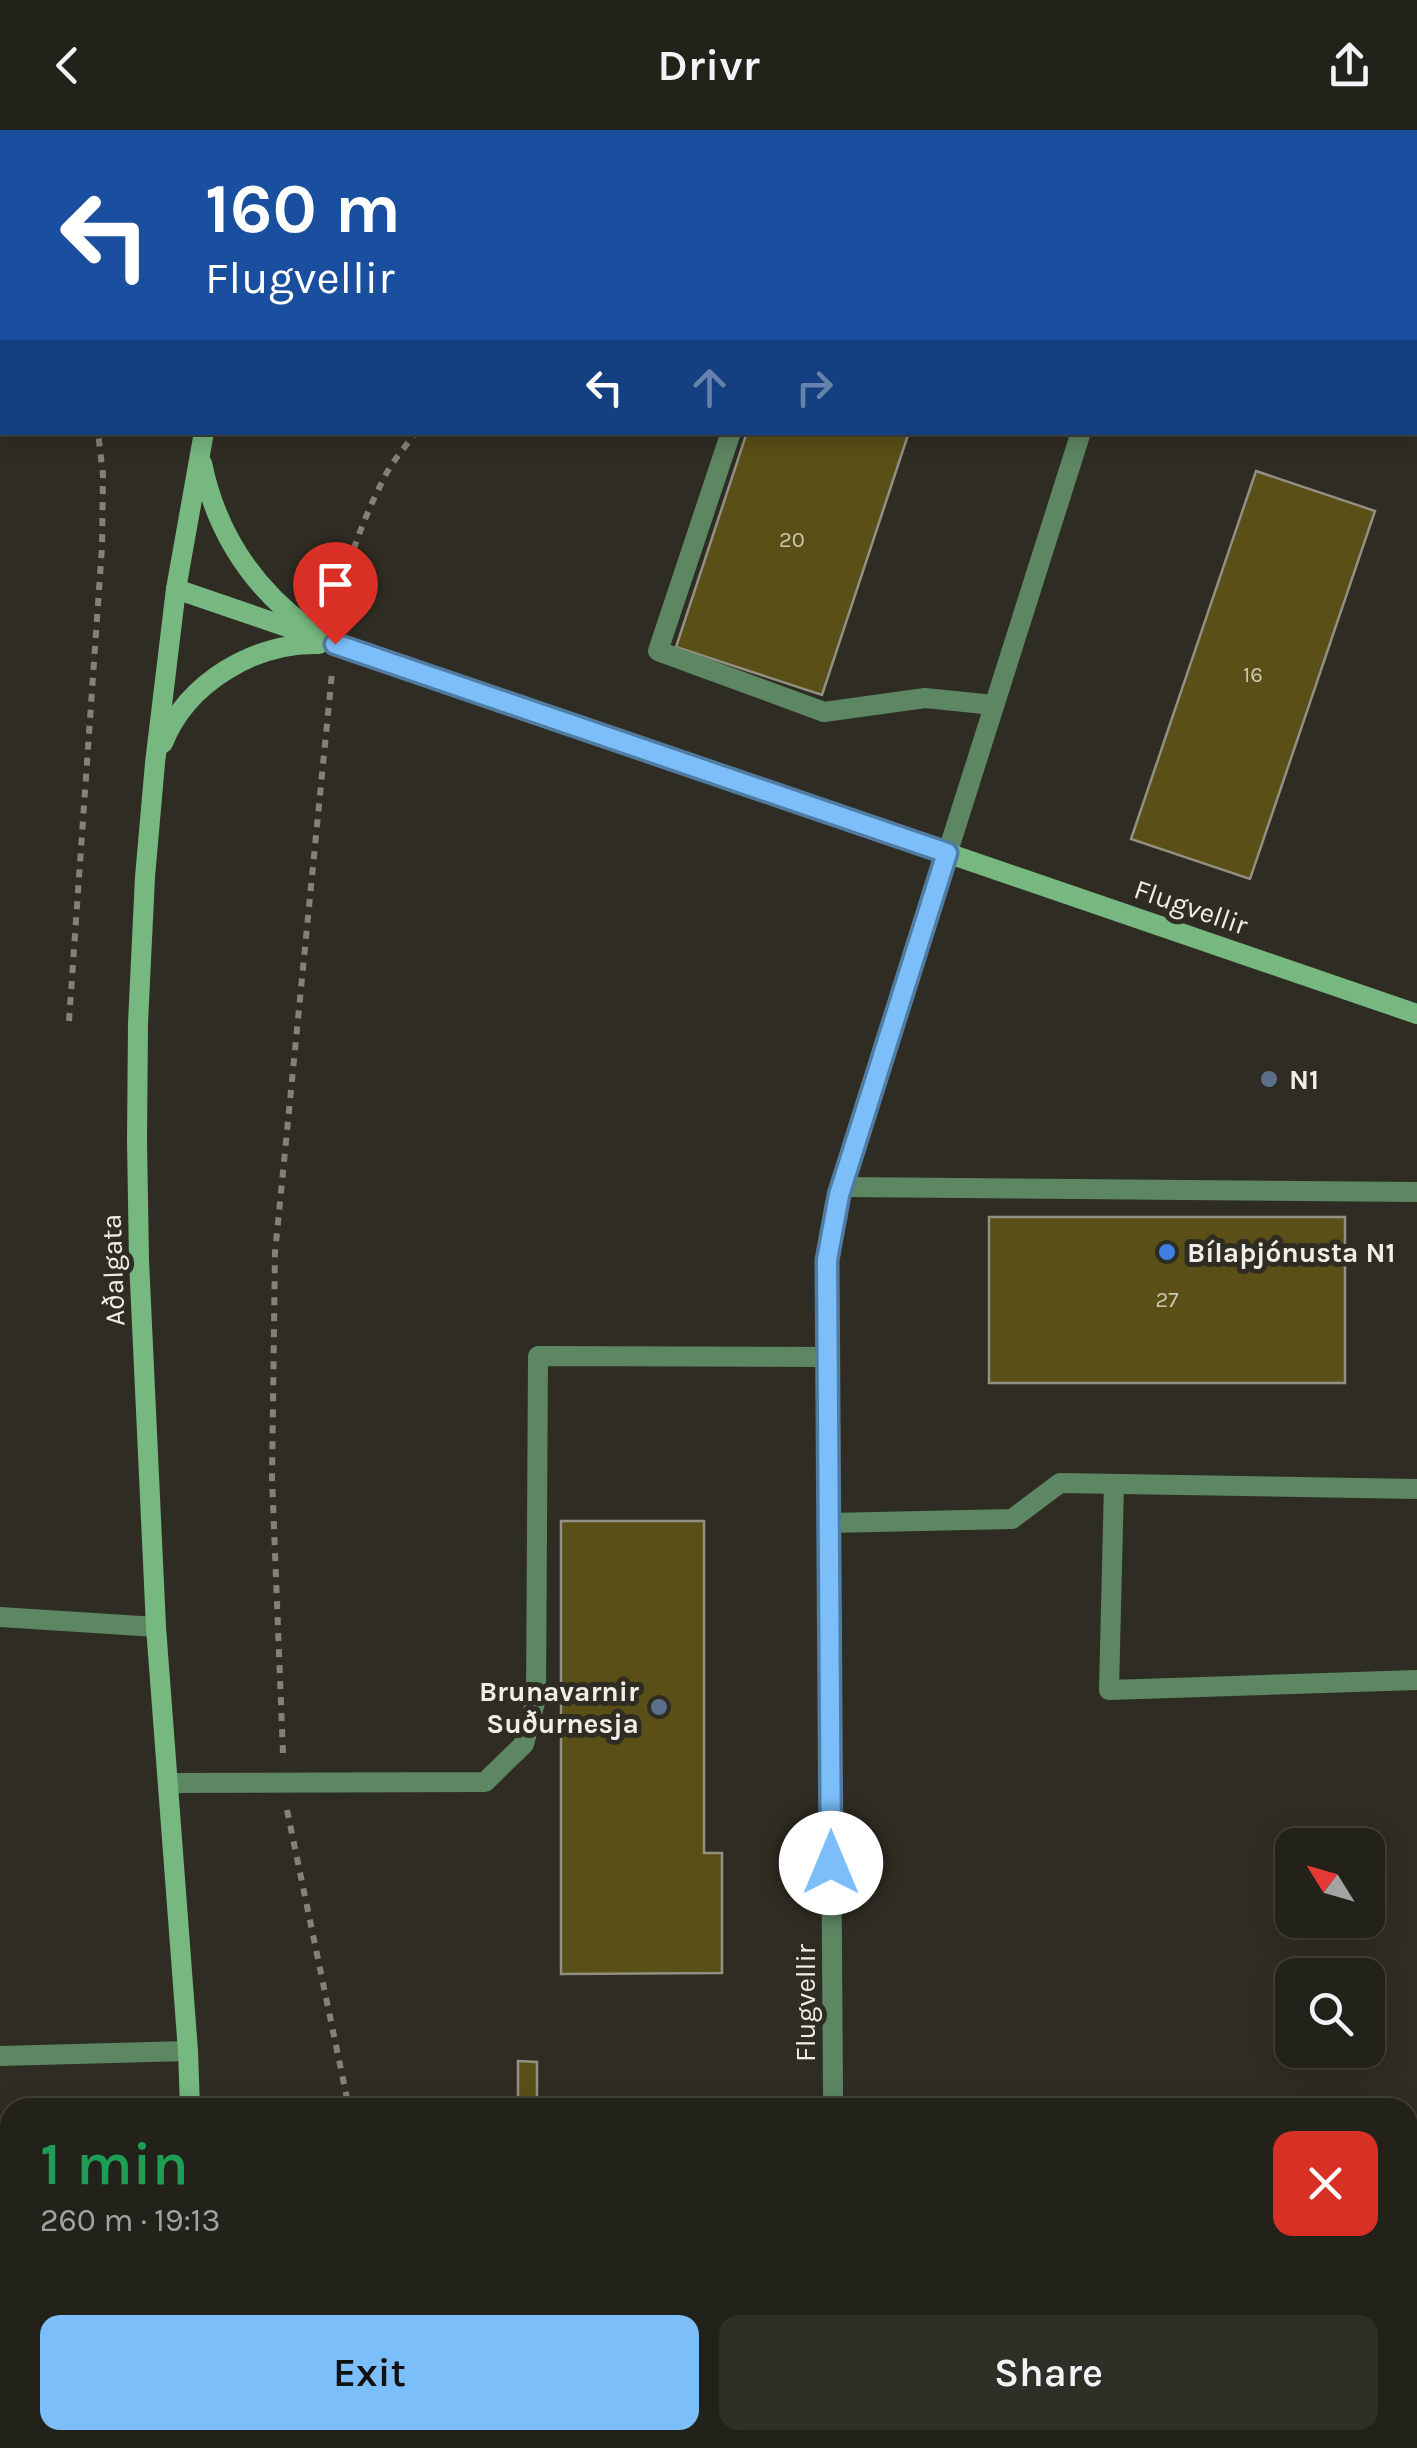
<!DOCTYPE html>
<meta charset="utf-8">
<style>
:root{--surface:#23221a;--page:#2f2f27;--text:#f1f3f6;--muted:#a3a4a2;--line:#403f39;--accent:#7cbef9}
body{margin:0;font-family:Karla,sans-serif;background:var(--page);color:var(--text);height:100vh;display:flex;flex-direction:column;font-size:38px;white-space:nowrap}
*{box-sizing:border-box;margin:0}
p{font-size:32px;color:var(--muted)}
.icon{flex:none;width:55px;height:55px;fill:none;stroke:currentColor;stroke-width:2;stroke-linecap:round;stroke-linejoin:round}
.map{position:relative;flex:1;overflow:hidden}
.side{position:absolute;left:0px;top:1968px;width:1418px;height:352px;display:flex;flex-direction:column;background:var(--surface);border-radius:30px 30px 0 0;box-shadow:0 5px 25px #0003,0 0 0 2px var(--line)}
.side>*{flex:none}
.banner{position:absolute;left:0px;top:0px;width:1418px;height:305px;box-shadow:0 5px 25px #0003,0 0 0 2px var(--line);background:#1a4fa0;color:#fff;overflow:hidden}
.needle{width:65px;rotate:307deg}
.buttons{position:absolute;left:1275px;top:1698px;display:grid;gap:20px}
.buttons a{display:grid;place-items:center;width:110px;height:110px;border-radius:20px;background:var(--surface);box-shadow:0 5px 25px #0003,0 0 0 2px var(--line);font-size:50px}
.pin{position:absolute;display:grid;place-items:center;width:85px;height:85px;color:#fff;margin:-102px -42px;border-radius:50% 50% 50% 0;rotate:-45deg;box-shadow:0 0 10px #0007}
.pin .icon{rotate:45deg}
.me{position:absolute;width:110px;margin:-55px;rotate:0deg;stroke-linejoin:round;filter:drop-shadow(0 0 8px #0008)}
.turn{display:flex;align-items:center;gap:35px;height:210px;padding:0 40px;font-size:45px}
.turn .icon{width:130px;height:130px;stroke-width:2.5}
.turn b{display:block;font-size:70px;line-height:85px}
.lanes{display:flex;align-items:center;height:95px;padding:0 40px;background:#0003;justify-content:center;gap:50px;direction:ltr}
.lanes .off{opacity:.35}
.round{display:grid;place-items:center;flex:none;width:105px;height:105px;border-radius:20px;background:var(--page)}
.headline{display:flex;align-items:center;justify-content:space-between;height:170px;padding:0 40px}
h1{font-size:60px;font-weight:600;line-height:75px;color:#1e9e55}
.cta{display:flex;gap:20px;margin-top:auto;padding:20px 40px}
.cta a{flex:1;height:115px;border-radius:20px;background:var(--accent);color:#111;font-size:40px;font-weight:600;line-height:115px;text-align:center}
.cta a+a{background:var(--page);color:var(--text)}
header{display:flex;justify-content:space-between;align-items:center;height:130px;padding:0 40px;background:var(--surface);font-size:45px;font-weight:600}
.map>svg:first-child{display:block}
</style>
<header><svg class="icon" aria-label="back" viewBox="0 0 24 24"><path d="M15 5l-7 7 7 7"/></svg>Drivr<svg class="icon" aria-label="share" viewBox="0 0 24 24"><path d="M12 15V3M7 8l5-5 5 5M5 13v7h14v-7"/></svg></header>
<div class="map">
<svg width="1417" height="2318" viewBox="0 0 1417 2318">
<rect width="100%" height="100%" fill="#2f2d23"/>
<polygon fill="#03472f" points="1257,0 1417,0 1417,160 1415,160 1415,2 1256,2"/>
<g fill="#5a4f16" stroke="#929084" stroke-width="2.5">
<polygon points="747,302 909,302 822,565 676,517"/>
<polygon points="1256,341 1375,381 1250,749 1131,709"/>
<rect x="989" y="1087" width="356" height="166"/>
<polygon points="561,1391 704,1391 704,1723 722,1723 722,1843 561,1844"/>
<polygon points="518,1931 537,1932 537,1975 518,1975"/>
</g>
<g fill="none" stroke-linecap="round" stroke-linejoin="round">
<g stroke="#83827a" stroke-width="6" stroke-dasharray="8 8" stroke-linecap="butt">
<polyline points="66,0 66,2"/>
<polyline points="379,0 386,2"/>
<polyline points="642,0 650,2"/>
<polyline points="1415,241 1417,242"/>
<path d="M338,481C342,442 366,383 384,348C392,332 405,317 416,302"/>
<polyline points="69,891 102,417 103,345 98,302"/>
<polyline points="283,1623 272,1348 275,1123 332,543"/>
<polyline points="287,1680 349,1978"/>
<polyline points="420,2310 425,2318"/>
</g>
<g stroke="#5d8663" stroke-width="20">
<polyline points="731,302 658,521 824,582 925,568 994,575"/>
<polyline points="842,1057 1417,1062"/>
<polyline points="1114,1354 1109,1560 1417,1550"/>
<polyline points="829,1393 1012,1389 1060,1353 1417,1359"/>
<polyline points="0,1487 156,1497"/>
<polyline points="168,1653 485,1652 524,1614 536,1569 538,1226 828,1227"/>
<polyline points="0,1926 188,1921"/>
<polyline points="833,1959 833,1978"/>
</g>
<polyline stroke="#5d8663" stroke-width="20" points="833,1959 827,1131 839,1065 1081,302"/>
<g stroke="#76b880" stroke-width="20">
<polyline points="278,2 279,0"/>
<path d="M202,333C216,402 251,456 308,498"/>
<polyline points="176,459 1417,884"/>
<path d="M163,613C187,552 256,512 319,514"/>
<polyline points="190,1978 188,1921 156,1497 139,1130 137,1011 138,893 145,747 155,633 176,459 204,302"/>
<polyline points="195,2318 196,2310"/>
</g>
</g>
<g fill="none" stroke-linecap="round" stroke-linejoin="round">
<g stroke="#517ca2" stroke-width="25">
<polyline id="route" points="335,514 947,723 839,1065 827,1130 831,1733"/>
</g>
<use href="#route" stroke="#7cbef9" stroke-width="18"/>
</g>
<g fill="#5c6f8a" stroke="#2f2d23" stroke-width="4">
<circle cx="1269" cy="949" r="10"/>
<circle cx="659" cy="1577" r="10"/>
</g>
<circle fill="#3f7fe0" stroke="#2f2d23" stroke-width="4" cx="1167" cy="1122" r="10"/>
<g text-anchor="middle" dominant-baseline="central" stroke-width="10" stroke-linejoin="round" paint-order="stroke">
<g font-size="22" fill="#cac6b4">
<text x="792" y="410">20</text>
<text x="1253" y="545">16</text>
<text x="1167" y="1170">27</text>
</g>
<g font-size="28" fill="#efeee8" stroke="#2f2d23">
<text transform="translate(1191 777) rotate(19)">Flugvellir</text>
<text transform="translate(113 1140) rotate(-92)">Aðalgata</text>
<text transform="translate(805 1873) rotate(-90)">Flugvellir</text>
</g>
<g font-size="28" font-weight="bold" fill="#efeee8" stroke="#2f2d23" text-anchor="start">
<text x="1289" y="949">N1</text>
<text x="1187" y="1122">Bílaþjónusta N1</text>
<text x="639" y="1561" text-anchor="end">Brunavarnir<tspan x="639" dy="32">Suðurnesja</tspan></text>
</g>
</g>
</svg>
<div class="buttons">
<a><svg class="needle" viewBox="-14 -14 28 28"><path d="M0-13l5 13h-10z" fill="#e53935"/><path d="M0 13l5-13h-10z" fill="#a3a4a2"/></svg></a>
<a><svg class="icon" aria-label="search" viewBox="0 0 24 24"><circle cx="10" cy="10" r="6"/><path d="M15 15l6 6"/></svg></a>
</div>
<div class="pin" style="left:335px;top:514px;background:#d93025"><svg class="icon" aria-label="arrive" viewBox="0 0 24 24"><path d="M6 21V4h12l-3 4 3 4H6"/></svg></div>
<svg class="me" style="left:831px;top:1733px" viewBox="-20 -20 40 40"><circle r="19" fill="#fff"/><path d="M0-13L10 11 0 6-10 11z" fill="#7cbef9"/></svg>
<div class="banner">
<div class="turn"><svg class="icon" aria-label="left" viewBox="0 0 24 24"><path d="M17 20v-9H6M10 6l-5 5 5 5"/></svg><div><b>160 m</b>Flugvellir</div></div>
<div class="lanes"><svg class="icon" aria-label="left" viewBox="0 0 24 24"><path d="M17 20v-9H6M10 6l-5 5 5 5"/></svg><svg class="icon off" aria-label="ahead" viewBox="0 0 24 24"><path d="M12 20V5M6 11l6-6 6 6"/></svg><svg class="icon off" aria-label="right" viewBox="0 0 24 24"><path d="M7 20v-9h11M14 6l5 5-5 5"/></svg></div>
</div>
<section class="side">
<div class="headline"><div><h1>1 min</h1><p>260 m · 19:13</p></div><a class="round" style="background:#d93025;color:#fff"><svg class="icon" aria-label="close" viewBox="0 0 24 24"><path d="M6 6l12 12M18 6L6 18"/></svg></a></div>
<div class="cta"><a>Exit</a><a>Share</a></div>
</section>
</div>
